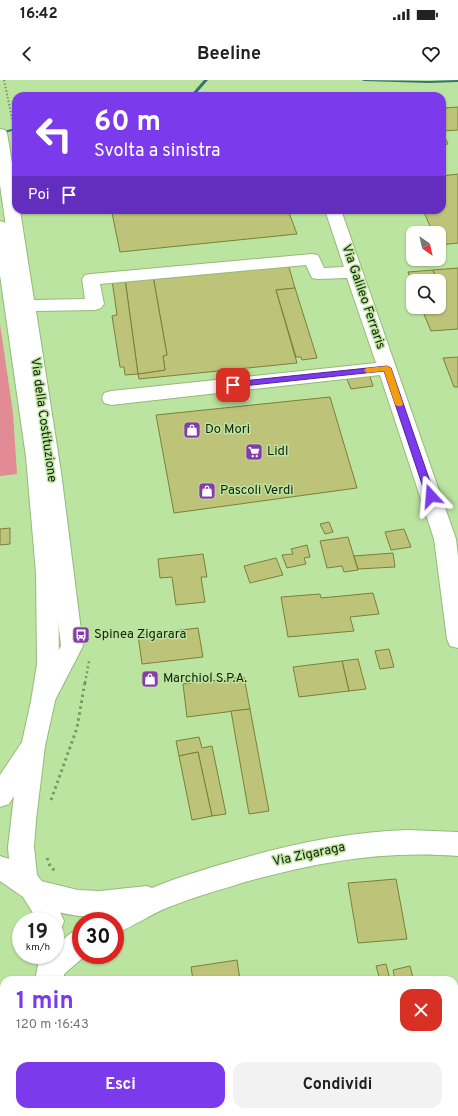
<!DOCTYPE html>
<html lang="it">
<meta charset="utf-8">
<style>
:root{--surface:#fff;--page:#f2f2f2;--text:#222;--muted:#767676;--accent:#7c3aed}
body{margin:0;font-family:Overpass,sans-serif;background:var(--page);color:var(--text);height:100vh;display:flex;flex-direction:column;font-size:15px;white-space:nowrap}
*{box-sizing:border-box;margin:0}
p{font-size:13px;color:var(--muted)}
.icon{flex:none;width:22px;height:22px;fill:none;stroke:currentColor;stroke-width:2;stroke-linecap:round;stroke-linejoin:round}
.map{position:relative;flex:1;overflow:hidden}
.panel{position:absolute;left:0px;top:896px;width:458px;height:140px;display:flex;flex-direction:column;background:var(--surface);border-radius:12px 12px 0 0;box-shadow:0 1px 3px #0004}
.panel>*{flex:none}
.top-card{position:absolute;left:12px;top:12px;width:434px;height:122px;border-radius:12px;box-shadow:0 1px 3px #0004;background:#7c3aed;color:#fff;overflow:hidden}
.needle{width:26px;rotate:146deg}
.buttons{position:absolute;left:406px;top:146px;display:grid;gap:8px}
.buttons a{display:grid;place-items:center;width:40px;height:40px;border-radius:8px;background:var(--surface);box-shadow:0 1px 3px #0004;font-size:20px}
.speed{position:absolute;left:12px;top:832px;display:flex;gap:8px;font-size:20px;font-weight:700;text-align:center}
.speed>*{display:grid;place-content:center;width:52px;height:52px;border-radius:50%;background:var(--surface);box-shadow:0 1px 3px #0004;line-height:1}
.speed small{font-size:10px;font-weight:400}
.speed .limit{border:6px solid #d22;background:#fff;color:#111}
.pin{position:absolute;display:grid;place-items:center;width:34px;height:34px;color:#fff;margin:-17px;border-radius:8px;box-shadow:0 2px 6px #0006}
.me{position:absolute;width:44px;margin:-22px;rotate:341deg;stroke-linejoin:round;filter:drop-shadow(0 0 3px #0008)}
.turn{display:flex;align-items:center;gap:14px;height:84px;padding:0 16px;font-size:18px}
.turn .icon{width:52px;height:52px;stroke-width:2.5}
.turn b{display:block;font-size:28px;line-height:34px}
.then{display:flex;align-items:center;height:38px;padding:0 16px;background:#0003;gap:8px;font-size:15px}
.round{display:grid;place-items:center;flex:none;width:42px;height:42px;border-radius:12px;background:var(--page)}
.headline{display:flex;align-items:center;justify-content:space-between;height:68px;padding:0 16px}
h1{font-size:24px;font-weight:700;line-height:30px;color:var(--accent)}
.action{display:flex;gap:8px;margin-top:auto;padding:8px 16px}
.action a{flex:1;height:46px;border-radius:12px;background:var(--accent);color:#fff;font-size:16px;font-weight:700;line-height:46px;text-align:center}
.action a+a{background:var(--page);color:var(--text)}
.status{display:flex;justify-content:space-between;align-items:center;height:28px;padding:0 20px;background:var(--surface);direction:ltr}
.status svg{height:11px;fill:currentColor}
header{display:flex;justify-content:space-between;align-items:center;height:52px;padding:0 16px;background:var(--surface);font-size:18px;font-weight:700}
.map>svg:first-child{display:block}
</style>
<div class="status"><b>16:42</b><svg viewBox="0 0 49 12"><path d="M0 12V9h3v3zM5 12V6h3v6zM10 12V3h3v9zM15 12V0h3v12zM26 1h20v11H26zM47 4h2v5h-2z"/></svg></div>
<header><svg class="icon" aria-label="back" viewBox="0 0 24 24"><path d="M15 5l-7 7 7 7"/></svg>Beeline<svg class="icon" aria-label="heart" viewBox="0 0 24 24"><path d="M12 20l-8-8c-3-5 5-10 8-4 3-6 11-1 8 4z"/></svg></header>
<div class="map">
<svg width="458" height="1036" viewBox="0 0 458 1036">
<rect width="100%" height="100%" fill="#bce4a1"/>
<polygon fill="#e38b94" points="0,244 13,333 17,394 0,396"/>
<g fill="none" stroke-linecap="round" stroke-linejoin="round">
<g fill="#35746b" fill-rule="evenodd">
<polygon points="204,0 208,0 194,16 190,16"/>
<polygon points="362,0 429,1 458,0 458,2 429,3 364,1"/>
<polygon points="16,48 16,50 0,54 0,52"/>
</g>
</g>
<g fill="#bdc479" stroke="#7b8036">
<polygon points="458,27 458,50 442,51 448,64 442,65 442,28"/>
<polygon points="458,94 458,163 439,165 439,153 433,153 423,130 409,132 409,130 442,130 442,96"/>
<polygon points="139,130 288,130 297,154 120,172 112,133"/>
<polygon points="288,184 295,208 276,210 297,283 139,299 138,294 165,290 163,276 167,275 153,196"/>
<polygon points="458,188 458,249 431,251 421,227 439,227 439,212 441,212 439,201 437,201 433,190"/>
<polygon points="433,190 437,201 413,201 413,206 408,192"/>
<polygon points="153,196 167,275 163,276 165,290 138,294 125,199"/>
<polygon points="125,199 138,294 125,295 124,287 120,287 112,236 117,235 112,200"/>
<polygon points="295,208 317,278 302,280 301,277 296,277 276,210"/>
<polygon points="458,277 458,307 454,307 443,278"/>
<polygon points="368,291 373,306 351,309 345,294"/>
<polygon points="330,317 357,408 174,433 156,335"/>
<polygon points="329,442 333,452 325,454 320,444"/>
<polygon points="10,448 10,464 0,465 0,449"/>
<polygon points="404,449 411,467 391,470 385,452"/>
<polygon points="348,457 358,490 344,492 342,486 327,488 320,461"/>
<polygon points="307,465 310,477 304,478 306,484 287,488 282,475 293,474 291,469"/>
<polygon points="393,473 395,487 358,489 354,476"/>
<polygon points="203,474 207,497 201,497 205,522 176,525 172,497 160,498 158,479"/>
<polygon points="276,478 283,495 250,503 244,486"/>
<polygon points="373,513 379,534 350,537 354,551 288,557 281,517 320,514 321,518"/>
<polygon points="198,548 203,577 142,584 138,555"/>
<polygon points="389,569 394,587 380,589 375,571"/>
<polygon points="358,579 366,609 349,611 342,581"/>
<polygon points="342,581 349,611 299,617 293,587"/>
<polygon points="244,597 250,629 187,637 183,604"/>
<polygon points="250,629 269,731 249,734 231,631"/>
<polygon points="199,657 202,668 212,666 226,734 212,736 198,672 179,676 176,661"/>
<polygon points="198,672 212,736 192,740 179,676"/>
<polygon points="396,799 407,859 358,863 348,803"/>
<polygon points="237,880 240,900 193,900 191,887"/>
<polygon points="386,884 390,900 380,900 376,886"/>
<polygon points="410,886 413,898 395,900 393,890"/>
</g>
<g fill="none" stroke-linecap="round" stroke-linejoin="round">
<g stroke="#94ba79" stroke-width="2">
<g id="minor">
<polygon points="0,49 5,50 7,53 16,107 16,130 20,130 34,220 85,219 82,199 85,195 91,194 312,174 318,175 324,188 344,187 325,130 341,130 456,459 458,477 458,568 450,566 447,559 434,459 380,295 111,325 104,323 102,318 104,313 111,311 376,283 347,198 318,199 312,198 306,185 100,204 104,224 101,228 95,230 36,231 61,392 83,566 52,626 44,629 36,626 32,619 61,566 41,392 0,105"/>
<path d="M407,750L458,752V776C382,770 318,782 245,802C220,810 194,817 169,827C151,834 134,846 115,854V841H102L103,836C79,839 50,831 28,822L24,813L28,804L37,800L78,810L100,811L147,806L152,808C178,797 206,789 233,781C290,764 348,752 407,750Z"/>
<polygon points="81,849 81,875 86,875 63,895 53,899 43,895 39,885 43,875 55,875 55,866 71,853"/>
</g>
</g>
<g stroke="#94ba79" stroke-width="2">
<g id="major">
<polygon points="0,141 6,143 8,146 26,244 46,377 58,493 59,584 55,621 45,666 36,740 34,767 37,795 52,814 64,841 61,850 55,852 55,841 38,841 23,817 0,801 0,776 9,779 8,767 14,716 9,724 0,727 0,695 22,662 31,621 37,584 36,493 26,377 0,195"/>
<polygon points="55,862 64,865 68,875 63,900 35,900 40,875 55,875"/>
<polygon points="4,943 4,973 0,974 0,944"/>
<polygon points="0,1017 4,1019 4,1032 16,1032 18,1036 0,1036"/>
<polygon points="25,1032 55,1032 56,1036 26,1036"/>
</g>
</g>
<polyline stroke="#799764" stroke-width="2" stroke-dasharray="1.5 2" stroke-linecap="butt" points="4,0 13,43"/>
<polyline stroke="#799764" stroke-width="2.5" stroke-dasharray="2 3" stroke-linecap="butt" points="85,603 89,581"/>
<g stroke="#799764" stroke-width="3" stroke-dasharray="2.5 3.5" stroke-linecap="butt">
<polyline points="51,720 77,648 85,602"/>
<polyline points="47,778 50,786 56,792"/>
<polyline points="95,881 103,875"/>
</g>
<use href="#minor" fill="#fff" fill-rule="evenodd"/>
<use href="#major" fill="#fff" fill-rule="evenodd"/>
</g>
<polygon fill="#7c3aed" stroke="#51269a" points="387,286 391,288 435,416 434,418 431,419 426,416 384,291 233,307 229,305 233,302"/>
<polygon fill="#f59e0b" points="387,286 391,288 403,324 402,326 397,326 395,324 384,291 367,293 364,290 367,288"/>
<defs>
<g id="shop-square" transform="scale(0.9)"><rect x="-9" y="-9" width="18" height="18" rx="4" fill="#873aab" stroke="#bce4a1"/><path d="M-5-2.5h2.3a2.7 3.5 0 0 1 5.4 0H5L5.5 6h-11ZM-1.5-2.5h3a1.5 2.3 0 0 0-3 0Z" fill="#fff"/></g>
<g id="supermarket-square" transform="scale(0.9)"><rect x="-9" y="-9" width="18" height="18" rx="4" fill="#873aab" stroke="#bce4a1"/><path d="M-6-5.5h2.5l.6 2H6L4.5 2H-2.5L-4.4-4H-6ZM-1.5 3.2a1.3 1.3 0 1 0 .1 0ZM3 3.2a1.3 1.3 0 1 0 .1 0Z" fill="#fff"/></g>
<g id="bus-square" transform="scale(0.9)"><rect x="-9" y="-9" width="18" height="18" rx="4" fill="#873aab" stroke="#bce4a1"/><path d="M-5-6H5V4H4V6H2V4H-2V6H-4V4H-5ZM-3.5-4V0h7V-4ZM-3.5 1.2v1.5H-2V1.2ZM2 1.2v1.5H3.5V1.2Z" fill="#fff"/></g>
</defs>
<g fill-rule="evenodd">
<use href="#shop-square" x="192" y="350"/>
<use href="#supermarket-square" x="254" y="372"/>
<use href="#shop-square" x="207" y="411"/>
<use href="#bus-square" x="81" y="555"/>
<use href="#shop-square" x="150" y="599"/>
</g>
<g text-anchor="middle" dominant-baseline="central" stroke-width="3" stroke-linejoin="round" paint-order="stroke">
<g font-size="13" fill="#122006" stroke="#bce4a1">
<text transform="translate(363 217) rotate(71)">Via Galileo Ferraris</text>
<text transform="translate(43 340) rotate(82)">Via della Costituzione</text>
<text transform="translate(309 775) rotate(-12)">Via Zigaraga</text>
</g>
<g font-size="13" fill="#122006" stroke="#bce4a1" text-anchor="start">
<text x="205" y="350">Do Mori</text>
<text x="267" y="372">Lidl</text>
<text x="220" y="411">Pascoli Verdi</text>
<text x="94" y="555">Spinea Zigarara</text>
<text x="163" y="599">Marchiol S.P.A.</text>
</g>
</g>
</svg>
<div class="buttons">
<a><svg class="needle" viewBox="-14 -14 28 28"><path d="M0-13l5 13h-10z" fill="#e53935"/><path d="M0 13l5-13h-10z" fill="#767676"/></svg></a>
<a><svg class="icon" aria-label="search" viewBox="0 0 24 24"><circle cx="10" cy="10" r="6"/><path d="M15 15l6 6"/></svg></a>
</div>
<div class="speed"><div>19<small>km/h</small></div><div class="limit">30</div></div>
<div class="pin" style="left:233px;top:305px;background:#d93025"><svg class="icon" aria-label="arrive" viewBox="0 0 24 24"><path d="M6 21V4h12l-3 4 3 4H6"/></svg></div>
<svg class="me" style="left:431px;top:416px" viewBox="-20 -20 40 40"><path d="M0-17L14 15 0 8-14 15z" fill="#7c3aed" stroke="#fff" stroke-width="4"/></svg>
<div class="top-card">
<div class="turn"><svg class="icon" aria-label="left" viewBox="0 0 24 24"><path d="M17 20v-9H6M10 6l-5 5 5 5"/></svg><div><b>60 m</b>Svolta a sinistra</div></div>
<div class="then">Poi<svg class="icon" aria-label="arrive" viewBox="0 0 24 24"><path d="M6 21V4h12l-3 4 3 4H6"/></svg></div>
</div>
<section class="panel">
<div class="headline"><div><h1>1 min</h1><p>120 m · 16:43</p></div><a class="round" style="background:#d93025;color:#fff"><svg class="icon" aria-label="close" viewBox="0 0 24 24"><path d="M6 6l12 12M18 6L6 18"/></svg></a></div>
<div class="action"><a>Esci</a><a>Condividi</a></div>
</section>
</div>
